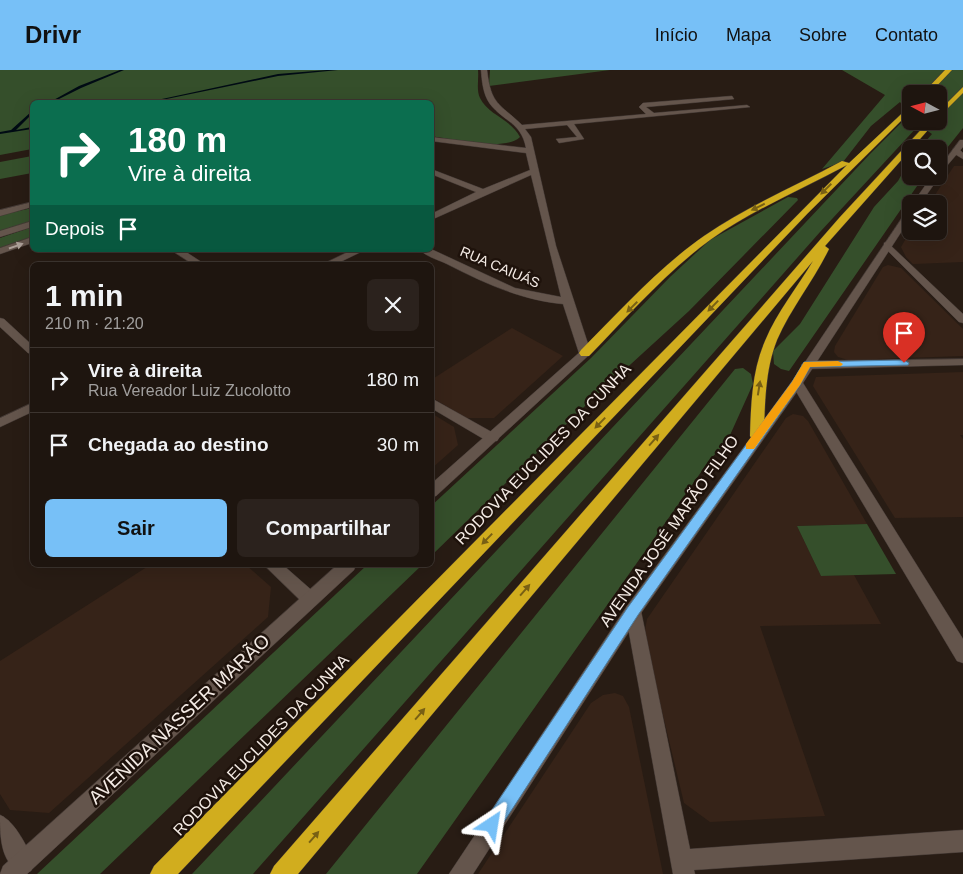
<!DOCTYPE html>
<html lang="pt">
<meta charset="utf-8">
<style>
:root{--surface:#1e150f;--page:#2b221d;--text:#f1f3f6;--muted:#a19f9e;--line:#3c342f;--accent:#77c0f7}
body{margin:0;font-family:Helvetica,sans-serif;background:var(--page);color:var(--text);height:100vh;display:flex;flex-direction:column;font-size:19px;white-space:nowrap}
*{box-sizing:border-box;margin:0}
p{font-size:16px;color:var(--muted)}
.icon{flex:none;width:28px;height:28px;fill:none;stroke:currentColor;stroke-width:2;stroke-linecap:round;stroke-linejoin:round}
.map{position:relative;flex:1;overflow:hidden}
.panel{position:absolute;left:30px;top:192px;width:404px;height:305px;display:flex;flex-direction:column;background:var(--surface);border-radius:8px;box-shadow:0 5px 20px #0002,0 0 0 1px var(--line)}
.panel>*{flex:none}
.guide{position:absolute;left:30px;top:30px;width:404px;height:152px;border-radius:8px;box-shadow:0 5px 20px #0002,0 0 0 1px var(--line);background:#0b6e4f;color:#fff;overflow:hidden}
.needle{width:32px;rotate:277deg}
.fabs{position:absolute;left:902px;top:15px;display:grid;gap:10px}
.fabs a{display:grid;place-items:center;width:45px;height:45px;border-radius:8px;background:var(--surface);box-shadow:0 5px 20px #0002,0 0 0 1px var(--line);font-size:25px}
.pin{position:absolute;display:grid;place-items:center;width:42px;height:42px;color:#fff;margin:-51px -21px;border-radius:50% 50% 50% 0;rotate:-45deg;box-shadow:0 0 5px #0007}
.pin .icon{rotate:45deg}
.me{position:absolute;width:55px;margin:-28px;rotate:33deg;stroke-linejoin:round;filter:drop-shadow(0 0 4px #0008)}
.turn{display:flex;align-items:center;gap:18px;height:105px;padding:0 15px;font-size:22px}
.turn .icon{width:65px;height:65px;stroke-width:2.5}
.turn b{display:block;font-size:35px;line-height:42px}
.then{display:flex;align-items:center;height:48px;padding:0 15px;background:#0003;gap:10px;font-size:19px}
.round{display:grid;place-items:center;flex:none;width:52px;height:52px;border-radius:8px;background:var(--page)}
.head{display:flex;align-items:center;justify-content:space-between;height:85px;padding:0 15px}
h1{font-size:30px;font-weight:800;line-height:38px}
.action{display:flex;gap:10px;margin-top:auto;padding:10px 15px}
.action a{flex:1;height:58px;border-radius:8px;background:var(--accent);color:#111;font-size:20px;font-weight:800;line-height:58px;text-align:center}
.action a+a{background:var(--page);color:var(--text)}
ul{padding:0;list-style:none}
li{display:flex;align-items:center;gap:15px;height:65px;padding:0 15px;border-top:1px solid var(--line)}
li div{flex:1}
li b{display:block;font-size:19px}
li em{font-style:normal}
header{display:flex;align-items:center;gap:30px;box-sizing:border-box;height:70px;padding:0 25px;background:var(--accent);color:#111}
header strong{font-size:24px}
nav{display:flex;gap:28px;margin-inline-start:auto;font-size:18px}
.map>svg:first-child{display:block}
</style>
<header>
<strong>Drivr</strong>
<nav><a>Início</a><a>Mapa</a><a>Sobre</a><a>Contato</a></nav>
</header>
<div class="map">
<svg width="963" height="804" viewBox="0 0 963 804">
<rect width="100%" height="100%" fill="#281c14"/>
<g fill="#362318">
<polygon points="954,96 963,96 963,192 913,194 906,187 901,177 911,160 939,161 939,134 929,134"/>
<polygon points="888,195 901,198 963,259 963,286 848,290 838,287 834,282 835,276 883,197"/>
<polygon points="512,258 563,286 494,348 466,348 431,327 431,310"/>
<polygon points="963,302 963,365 960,365 963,369 963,447 895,448 813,316 816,307"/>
<polygon points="431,343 454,357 458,375 431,399"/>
<polygon points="793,344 803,346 808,351 867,454 797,456 821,506 854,505 881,554 760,556 825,746 710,752 684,733 644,566 647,549 786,348"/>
<polygon points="150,495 246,495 271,517 268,547 49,743 10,740 0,724 0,591"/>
<polygon points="615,623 623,626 629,637 663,804 478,804 591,633 603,625"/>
</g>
<g fill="#354f2b" fill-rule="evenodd">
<path d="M0,0H478C479,9 476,19 480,28C488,45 511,49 520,67C506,82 451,69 431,66V32H32V79L0,85Z"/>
<polygon points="490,0 610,0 489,16"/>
<path d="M842,0H963V58L939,88V79H919L932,64L919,55L820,162L253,804H192L870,84L909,45L900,32L871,56L843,92L822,99L885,25ZM911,24H939V51H911Z"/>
<polygon points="32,86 32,103 0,109 0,92"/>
<polygon points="911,88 911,106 924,106 789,301 781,299 774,294 773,281 800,254 874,137 898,111"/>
<polygon points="788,127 797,128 798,130 689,241 585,336 431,486 431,436 591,288 670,207 710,170"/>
<polygon points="32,138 32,151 0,162 0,145"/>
<polygon points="32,157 32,167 0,178 0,168"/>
<polygon points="743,298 751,304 753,314 726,374 711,388 417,804 326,804 735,299"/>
<polygon points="867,454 896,504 821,506 797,456"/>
<polygon points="367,495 422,495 100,804 37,804"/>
</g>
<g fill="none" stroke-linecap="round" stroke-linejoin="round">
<g fill="#000b14" fill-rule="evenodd">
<polygon points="120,0 124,0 81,18 53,32 50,32 79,16"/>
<polygon points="327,0 338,0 278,6 152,32 148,32 278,4"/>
<polygon points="31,42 32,42 32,44 16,60 32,57 32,59 0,64 0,62 11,60"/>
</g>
<g stroke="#423834" stroke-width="1">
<g id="minor">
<path d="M481,0H487C491,35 499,33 522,55L646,44L639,37L643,33L732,26L734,29L646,37L654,43L747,35L750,37L574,54L584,69L559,73L556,69L577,67L567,55L525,59L531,67L556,176L591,283L589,285L585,286L579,283L563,234C521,230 484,213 447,194C439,190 427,187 420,180L431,179L515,218L561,227L531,105L431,150V144L476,122L431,104V99L483,119L530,100L526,83L431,71V67L526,78C521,52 504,52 490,34C483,24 482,12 481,0Z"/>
<polygon points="953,79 959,79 963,83 963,89 953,83"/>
<polygon points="32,132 32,137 0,146 0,140"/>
<polygon points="32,151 32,157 0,167 0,161"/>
<polygon points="32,167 32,173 0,184 0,178"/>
<polygon points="887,172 963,244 963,253 959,252 884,177 884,173"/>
<polygon points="171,180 183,180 206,195 194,195"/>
<polygon points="352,180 365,180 334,195 321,195"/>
<polygon points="0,248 4,249 32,275 32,284 28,283 0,257"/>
<polygon points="963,289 963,295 807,299 801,295 807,291"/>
<polygon points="797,309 803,313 963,569 963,593 957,591 791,313"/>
<polygon points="431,328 497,365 499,368 497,371 487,371 431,338"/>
<polygon points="32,333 32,342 0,357 0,348"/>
<polygon points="264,495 283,495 316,524 318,529 316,534 310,536 304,534"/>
<polygon points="633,534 639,536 641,541 690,779 963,760 963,782 694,800 695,804 673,804 625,541 627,536"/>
<path d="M0,745C15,751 28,778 34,793L31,801L23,804C0,794 0,766 0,745Z"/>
</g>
</g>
<g stroke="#423834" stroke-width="1">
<g id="secondary">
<polygon points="960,70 963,70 963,77 939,105 940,106 920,134 912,134 932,106 939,106 939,98"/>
<polygon points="908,139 911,139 911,147 801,316 639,546 473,804 449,804 627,536 793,310"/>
<polygon points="585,280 591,283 589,285 436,426 431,427 431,414 581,281"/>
<polygon points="337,495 356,495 354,500 27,804 0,804 3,796"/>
</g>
</g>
<g stroke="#423834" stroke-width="1">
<g id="motorway">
<polygon points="945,0 952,0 929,24 922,24"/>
<polygon points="963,17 963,23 939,47 939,41"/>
<path d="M911,35V41L808,143L178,804H150L154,796L847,95C801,120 752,140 710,170C665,203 628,246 589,286H581L579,283L581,280C620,241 658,198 704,166C747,136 796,116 842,91L849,93Z"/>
<path d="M929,51H936L825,176L829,179C814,210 791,238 777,270C765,300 765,334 764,366L762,369H752L750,366C751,334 752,301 765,271C777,242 797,218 813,191L298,804H270L274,796L840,147Z"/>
</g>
</g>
<use href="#minor" fill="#64554c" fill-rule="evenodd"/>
<use href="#secondary" fill="#64554c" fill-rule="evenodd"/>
<use href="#motorway" fill="#d1ad1e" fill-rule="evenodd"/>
</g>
<defs><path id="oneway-solid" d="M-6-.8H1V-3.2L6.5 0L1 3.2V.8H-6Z" transform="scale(1.25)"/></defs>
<g fill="#786014">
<use href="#oneway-solid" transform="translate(826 119) rotate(135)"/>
<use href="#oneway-solid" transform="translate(758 137) rotate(154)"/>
<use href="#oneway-solid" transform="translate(713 236) rotate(134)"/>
<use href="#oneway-solid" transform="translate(632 237) rotate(135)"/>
<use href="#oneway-solid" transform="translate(759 318) rotate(-81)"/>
<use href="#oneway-solid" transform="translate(600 353) rotate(134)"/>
<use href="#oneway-solid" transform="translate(654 370) rotate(-49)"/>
<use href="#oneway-solid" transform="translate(487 469) rotate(134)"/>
<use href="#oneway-solid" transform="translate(525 520) rotate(-49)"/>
<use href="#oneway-solid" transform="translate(420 644) rotate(-49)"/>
<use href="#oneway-solid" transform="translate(314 767) rotate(-49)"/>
</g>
<use fill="#aca098" href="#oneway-solid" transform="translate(16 176) rotate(-19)"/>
<polygon fill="#77c0f7" stroke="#4d7da1" points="904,290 909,293 908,295 810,297 800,315 638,545 498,761 492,763 486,761 484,755 486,749 628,537 792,312 804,292"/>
<polygon fill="#f59e0b" points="838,291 843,294 841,296 810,297 800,315 754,379 746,379 746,374 792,312 804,292"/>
<g text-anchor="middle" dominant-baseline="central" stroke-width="5" stroke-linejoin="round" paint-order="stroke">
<g font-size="14" fill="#f4ebe5" stroke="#1e120b">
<text transform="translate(500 197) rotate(23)">RUA CAIUÁS</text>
</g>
<g font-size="16" fill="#f4ebe5" stroke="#1e120b">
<text transform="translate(543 384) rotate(-46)">RODOVIA EUCLIDES DA CUNHA</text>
<text transform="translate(669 461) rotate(-55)">AVENIDA JOSÉ MARÃO FILHO</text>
<text transform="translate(261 675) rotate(-46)">RODOVIA EUCLIDES DA CUNHA</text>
</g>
<g font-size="19" fill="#f4ebe5" stroke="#1e120b">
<text transform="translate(179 649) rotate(-43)">AVENIDA NASSER MARÃO</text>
</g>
</g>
</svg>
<div class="fabs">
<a><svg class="needle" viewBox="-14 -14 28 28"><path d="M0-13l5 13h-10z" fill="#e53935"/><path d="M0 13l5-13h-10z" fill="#a19f9e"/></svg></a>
<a><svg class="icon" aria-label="search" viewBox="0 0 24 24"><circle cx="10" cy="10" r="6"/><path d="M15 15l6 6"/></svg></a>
<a><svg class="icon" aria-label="layers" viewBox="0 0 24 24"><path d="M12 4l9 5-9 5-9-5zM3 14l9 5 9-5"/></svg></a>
</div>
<div class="pin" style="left:904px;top:293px;background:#d93025"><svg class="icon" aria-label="arrive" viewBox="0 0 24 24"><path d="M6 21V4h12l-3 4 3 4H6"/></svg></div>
<svg class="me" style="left:492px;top:755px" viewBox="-20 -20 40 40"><path d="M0-17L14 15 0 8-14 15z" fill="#77c0f7" stroke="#fff" stroke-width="4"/></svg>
<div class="guide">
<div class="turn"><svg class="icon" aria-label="right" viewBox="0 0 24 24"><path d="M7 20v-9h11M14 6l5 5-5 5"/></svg><div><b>180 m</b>Vire à direita</div></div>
<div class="then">Depois<svg class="icon" aria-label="arrive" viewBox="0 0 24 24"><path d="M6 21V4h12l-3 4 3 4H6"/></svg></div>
</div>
<section class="panel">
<div class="head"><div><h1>1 min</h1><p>210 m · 21:20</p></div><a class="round"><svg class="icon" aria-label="close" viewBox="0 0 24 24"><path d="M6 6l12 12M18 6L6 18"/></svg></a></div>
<ul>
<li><svg class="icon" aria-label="right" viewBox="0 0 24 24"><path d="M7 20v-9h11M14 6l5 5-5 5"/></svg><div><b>Vire à direita</b><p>Rua Vereador Luiz Zucolotto</p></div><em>180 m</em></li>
<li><svg class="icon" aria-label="arrive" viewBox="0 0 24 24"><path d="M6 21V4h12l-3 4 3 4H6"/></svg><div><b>Chegada ao destino</b></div><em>30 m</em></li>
</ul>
<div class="action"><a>Sair</a><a>Compartilhar</a></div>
</section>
</div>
